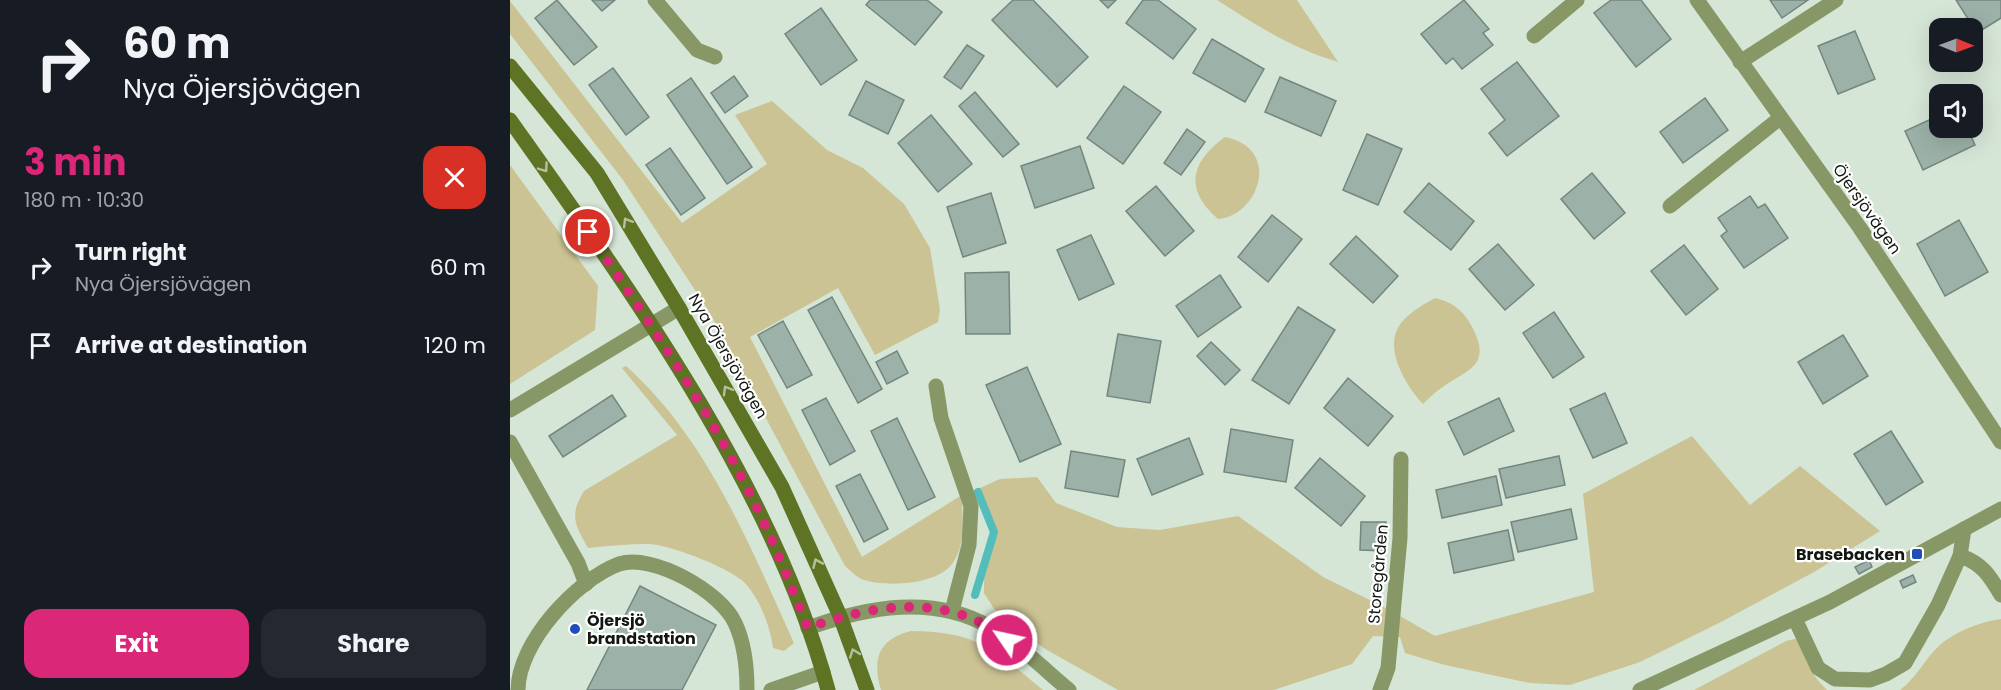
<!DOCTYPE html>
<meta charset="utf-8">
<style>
:root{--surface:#171b24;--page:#242831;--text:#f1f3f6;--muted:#9ea1a6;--accent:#db2777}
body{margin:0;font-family:Poppins,sans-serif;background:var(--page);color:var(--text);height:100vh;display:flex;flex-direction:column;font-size:22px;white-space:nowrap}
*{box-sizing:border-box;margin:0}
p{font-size:20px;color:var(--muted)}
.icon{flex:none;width:33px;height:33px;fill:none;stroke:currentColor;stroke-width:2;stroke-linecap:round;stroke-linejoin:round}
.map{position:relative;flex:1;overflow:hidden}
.drawer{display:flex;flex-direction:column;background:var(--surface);width:510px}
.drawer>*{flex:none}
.guide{background:#171b24;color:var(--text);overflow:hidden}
.needle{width:39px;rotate:91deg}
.fabs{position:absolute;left:1419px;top:18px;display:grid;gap:12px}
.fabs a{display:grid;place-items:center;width:54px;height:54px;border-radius:12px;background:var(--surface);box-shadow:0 6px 24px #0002;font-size:30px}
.pin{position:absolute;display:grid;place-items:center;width:51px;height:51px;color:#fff;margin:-26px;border:3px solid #fff;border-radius:50%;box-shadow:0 2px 6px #0007}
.me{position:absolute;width:66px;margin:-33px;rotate:304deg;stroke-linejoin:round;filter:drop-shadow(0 0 4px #0008)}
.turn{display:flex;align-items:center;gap:21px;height:126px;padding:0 24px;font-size:27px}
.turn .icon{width:78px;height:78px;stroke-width:2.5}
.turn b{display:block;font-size:42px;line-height:51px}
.round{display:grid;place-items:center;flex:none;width:63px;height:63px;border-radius:18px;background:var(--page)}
.headline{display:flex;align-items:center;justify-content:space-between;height:102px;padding:0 24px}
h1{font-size:36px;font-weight:700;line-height:45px;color:var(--accent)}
.primary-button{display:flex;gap:12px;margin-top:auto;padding:12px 24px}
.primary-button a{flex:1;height:69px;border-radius:18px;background:var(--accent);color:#fff;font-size:24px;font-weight:700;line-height:69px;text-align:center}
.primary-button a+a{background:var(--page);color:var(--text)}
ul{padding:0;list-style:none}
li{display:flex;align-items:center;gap:18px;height:78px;padding:0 24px}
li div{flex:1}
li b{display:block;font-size:22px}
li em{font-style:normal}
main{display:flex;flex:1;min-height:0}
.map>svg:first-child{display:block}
</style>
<main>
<section class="drawer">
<div class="guide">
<div class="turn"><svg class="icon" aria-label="right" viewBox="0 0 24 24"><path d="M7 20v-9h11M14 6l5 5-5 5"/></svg><div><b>60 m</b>Nya Öjersjövägen</div></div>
</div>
<div class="headline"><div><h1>3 min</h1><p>180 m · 10:30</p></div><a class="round" style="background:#d93025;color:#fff"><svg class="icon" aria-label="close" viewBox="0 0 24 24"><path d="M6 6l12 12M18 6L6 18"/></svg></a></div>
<ul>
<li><svg class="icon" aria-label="right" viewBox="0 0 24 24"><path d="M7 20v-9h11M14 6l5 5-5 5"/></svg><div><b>Turn right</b><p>Nya Öjersjövägen</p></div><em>60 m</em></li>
<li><svg class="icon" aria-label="arrive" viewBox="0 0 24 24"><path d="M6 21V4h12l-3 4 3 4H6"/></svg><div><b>Arrive at destination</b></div><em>120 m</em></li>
</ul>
<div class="primary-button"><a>Exit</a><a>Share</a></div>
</section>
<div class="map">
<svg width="1491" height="690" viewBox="0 0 1491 690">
<rect width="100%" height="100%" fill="#d5e5d6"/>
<g fill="#cbc393">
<path d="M707,0H787L828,62C783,49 746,25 707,0Z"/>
<path d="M0,1L172,223L257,164L225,115L262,101L317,150L353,168L394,204L420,248L430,310L428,322L365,355L328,288L240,337L352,557L452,495C452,517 456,546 442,564C426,585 377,587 354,580C347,578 340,570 335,566L198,310L113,180L0,34Z"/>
<path d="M715,137C773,149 748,216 708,219C674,190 680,162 715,137Z"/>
<polygon points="0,165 88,286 85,330 0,384"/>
<path d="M925,298C942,302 953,310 961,325C984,367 957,369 930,389C924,393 918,399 913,404C896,386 872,347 891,323C900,312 913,305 925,298Z"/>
<path d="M116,366C197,438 240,546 284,643L274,651L263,648C260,626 251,602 236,584C223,569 159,544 138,544C118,544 97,546 78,548C65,525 59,515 74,491L167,435L112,368Z"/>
<polygon points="1182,436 1240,505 1290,466 1370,531 1304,572 1211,622 1130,662 1060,685 1020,683 935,665 895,653 890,637 863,636 842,664 764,690 608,690 537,650 490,618 474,593 474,572 484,532 468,489 490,479 527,477 546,503 607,527 650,530 728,516 813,577 872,606 925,636 1084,592 1073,494"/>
<path d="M1491,619V690H1390C1405,679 1412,664 1424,651C1440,633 1469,622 1491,619Z"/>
<path d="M401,631C469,632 483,649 533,690H371C362,660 368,639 401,631Z"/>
<path d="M1289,638C1294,659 1301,675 1317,690H1184L1276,641Z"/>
</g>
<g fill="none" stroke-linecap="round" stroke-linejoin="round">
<polyline stroke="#52bdbb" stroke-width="8" points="465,595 484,532 468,492"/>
</g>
<g fill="#9cb1a8" stroke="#738780" stroke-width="1.5">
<polygon points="47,0 87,47 64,65 25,18"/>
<polygon points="82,0 105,0 92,11"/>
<polygon points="360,0 417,0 432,12 405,45 356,5"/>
<polygon points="503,0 523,0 578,57 547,87 482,20"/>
<polygon points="590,0 606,0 598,8"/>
<polygon points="633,0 648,0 686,29 663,59 616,23"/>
<polygon points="954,0 979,29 973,33 983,45 952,69 943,58 936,64 911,34"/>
<polygon points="1101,0 1131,0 1161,39 1126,67 1084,13"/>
<polygon points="1260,0 1298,0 1272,18"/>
<polygon points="1446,0 1491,0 1491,18 1467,33"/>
<polygon points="311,8 347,60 311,85 275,34"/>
<polygon points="1345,31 1365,79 1328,94 1308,46"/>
<polygon points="702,39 754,69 735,102 683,73"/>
<polygon points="457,45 474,56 451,89 434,77"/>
<polygon points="1007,62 1049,116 997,156 979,133 995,120 971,89"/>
<polygon points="103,68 139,117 116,135 79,85"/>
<polygon points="224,76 238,96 215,113 201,93"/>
<polygon points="770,77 826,101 811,136 755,112"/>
<polygon points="181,78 242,167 217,184 157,95"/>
<polygon points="356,81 394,100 378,134 339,115"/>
<polygon points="614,86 651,112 613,164 577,138"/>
<polygon points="465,92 509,144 493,157 449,106"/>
<polygon points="1195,98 1218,130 1173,163 1150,132"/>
<polygon points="421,115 462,164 428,192 388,143"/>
<polygon points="1430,115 1430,128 1457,128 1465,145 1413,170 1395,131"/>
<polygon points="677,129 695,142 671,175 654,163"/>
<polygon points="857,134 892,149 868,205 833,190"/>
<polygon points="570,146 584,188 525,208 511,166"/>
<polygon points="160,148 195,198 171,215 136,165"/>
<polygon points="1082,173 1115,213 1084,239 1051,199"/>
<polygon points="919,183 964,221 941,250 894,212"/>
<polygon points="646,186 684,231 655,256 616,211"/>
<polygon points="481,193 496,243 453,257 437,207"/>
<polygon points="1240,196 1248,208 1255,204 1278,238 1234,268 1211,236 1217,231 1208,218"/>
<polygon points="762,215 792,239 758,282 728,257"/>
<polygon points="1449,220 1478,272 1435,296 1407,244"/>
<polygon points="581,235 604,284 569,300 547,250"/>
<polygon points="846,236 888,276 863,303 820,264"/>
<polygon points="988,244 1024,285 995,310 959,269"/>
<polygon points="1174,245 1208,289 1176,315 1141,271"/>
<polygon points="499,272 500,334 456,334 455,273"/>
<polygon points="710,275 731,307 688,337 666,306"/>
<polygon points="322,297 372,389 348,403 298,310"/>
<polygon points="788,307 825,330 779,404 742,380"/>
<polygon points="1044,312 1074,357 1043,378 1013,333"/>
<polygon points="273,321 302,375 277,388 248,335"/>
<polygon points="608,334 651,341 640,403 597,396"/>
<polygon points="1333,335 1358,376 1313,404 1288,362"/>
<polygon points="701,342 730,370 715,385 687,356"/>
<polygon points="387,351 398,373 377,384 366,362"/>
<polygon points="517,367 551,444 510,462 476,385"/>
<polygon points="838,378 883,416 858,446 814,408"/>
<polygon points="1095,393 1117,443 1083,458 1060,409"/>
<polygon points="102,395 116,416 53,457 39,436"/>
<polygon points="316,398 345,451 320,465 292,410"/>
<polygon points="989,398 1004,431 954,455 938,422"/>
<polygon points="387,418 425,497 398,510 361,431"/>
<polygon points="721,429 783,440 776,482 714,472"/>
<polygon points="1381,431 1413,482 1376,505 1344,454"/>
<polygon points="679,438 693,474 642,495 627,459"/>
<polygon points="561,451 615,460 608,497 555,488"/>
<polygon points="1049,456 1055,485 996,498 989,469"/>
<polygon points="810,458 855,496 831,526 785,488"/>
<polygon points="350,474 378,529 354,542 326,486"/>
<polygon points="986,476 992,505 932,518 926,490"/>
<polygon points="1061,509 1067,539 1008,552 1001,522"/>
<polygon points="851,522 876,522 875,551 850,550"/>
<polygon points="998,530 1004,560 944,573 938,543"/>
<polygon points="1359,560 1362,567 1349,574 1345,567"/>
<polygon points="1403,575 1406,582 1393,588 1390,581"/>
<polygon points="130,586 206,625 172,690 77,690"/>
</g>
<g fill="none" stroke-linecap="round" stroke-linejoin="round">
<g stroke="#879766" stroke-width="15">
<polyline points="1024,36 1067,0"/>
<polyline points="1230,62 1326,0"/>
<polyline points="1160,206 1270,118"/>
<polyline points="0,442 68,563 76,584"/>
<path d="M1450,556C1472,563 1480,576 1491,595"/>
<polyline points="1285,619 1308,668 1325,679 1360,680 1376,674 1395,663 1428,605 1450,556 1454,529"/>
<path d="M8,690C8,643 66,580 109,564C143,553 211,592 225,623C235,644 237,668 237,690"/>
<polyline points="261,690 313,672"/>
<polyline points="1130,690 1320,602 1491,509"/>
</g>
<g stroke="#879766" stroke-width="15">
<polyline points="145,0 187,50 205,57"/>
<polyline points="1187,0 1350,228 1491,442"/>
<polyline points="426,386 431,418 461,506 459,545 442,611"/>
<polyline points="0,410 169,308"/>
<path d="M298,628C357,607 423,594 480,627C507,642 535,670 559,690"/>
<polyline points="870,690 878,668 890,538 891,459"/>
</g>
<g stroke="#5e7324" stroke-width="15">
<polyline points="0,66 87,173 169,308 272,487 330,616 357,690"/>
<path d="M0,120C121,291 263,486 318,690"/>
</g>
</g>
<defs><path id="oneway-chevron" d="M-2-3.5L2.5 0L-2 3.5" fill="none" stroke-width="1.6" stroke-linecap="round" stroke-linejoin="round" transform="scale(1.5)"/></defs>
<g stroke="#b7c09c">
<use href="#oneway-chevron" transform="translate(34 168) rotate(55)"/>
<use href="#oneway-chevron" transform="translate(117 222) rotate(-121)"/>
<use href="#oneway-chevron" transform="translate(217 390) rotate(-120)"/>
<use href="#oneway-chevron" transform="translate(307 563) rotate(-114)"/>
<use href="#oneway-chevron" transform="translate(344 653) rotate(-110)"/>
</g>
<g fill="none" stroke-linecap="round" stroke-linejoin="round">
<path stroke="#db2777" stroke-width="10" stroke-dasharray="0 18" d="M78,232C137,319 202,414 248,510C266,548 282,588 298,628C364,604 439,592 497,640"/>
</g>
<g fill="#1f4ebb" stroke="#fff" stroke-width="2">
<rect x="1401" y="548" width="12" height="12" rx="3"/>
<circle cx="65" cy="629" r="6"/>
</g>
<g text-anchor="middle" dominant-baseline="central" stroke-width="4.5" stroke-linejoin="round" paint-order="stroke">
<g font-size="16" fill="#121712" stroke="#fff">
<text transform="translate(1357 209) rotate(55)">Öjersjövägen</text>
<text transform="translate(218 356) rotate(60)">Nya Öjersjövägen</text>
<text transform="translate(868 574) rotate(-85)">Storegården</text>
</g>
<g font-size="16" font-weight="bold" fill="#121712" stroke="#fff" text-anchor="end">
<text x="1395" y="554">Brasebacken</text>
<text x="77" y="620" text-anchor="start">Öjersjö<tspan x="77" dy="18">brandstation</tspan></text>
</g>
</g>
</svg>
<div class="fabs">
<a><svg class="needle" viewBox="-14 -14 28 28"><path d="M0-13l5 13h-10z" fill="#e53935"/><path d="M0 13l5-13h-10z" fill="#9ea1a6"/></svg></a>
<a><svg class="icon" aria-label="sound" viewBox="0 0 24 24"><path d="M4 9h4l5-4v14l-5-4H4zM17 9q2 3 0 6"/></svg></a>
</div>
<div class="pin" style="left:78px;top:232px;background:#d93025"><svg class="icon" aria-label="arrive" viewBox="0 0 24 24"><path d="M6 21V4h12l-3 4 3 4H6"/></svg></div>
<svg class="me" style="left:497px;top:640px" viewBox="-20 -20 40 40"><circle r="17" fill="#db2777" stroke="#fff" stroke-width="3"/><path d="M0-11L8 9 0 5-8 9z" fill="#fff"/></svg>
</div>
</main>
